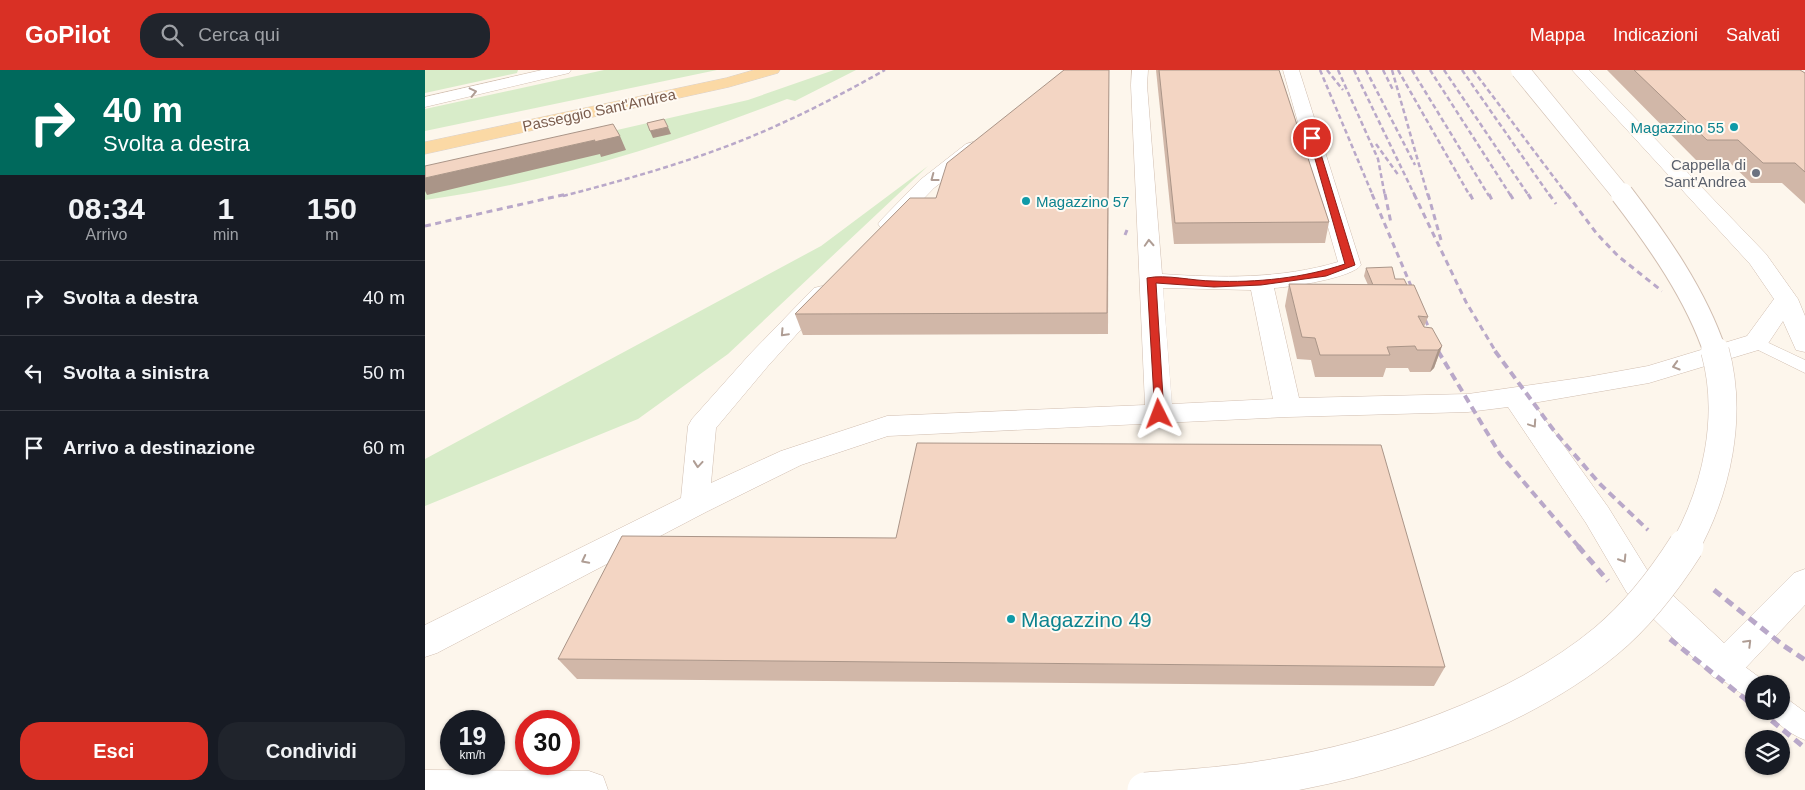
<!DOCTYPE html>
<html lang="it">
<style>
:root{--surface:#171b24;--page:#20242c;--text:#f1f3f6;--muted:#9ea1a6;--line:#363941;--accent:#d93025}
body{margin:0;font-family:Helvetica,sans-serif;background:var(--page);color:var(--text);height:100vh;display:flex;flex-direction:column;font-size:19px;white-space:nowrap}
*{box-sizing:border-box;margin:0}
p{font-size:16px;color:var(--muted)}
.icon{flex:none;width:28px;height:28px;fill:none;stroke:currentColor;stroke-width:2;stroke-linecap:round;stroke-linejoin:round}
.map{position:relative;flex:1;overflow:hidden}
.details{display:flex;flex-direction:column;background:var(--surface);width:425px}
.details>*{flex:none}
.banner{background:#00695c;color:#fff;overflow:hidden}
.tools{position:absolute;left:1320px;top:605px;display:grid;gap:10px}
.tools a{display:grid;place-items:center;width:45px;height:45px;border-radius:50%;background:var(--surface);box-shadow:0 1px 4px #0004;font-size:25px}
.speed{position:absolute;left:15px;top:640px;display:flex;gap:10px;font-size:25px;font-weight:700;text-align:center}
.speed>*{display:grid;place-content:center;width:65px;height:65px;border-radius:50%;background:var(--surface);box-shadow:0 1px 4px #0004;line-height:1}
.speed small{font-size:12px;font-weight:400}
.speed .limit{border:8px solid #d22;background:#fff;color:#111}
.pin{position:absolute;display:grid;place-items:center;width:42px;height:42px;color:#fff;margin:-21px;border:2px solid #fff;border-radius:50%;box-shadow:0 1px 5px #0007}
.me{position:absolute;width:55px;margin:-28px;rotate:357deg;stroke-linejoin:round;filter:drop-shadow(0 0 4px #0008)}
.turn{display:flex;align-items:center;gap:18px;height:105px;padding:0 20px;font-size:22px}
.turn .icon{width:65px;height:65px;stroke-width:2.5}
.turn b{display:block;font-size:35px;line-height:42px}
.eta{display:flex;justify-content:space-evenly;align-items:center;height:85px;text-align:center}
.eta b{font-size:30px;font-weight:700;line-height:35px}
.action{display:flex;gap:10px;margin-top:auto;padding:10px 20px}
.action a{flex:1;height:58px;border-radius:20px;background:var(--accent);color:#fff;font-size:20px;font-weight:700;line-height:58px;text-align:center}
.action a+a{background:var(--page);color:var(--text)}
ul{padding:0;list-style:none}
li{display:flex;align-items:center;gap:15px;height:75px;padding:0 20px;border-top:1px solid var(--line)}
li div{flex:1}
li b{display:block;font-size:19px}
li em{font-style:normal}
header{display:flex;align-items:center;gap:30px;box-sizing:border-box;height:70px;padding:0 25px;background:var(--accent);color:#fff}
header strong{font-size:24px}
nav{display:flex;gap:28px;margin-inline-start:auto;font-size:18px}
.search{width:350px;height:45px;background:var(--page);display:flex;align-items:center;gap:12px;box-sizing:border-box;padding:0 18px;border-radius:20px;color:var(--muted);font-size:19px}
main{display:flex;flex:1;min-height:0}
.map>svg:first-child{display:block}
</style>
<header>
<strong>GoPilot</strong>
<div class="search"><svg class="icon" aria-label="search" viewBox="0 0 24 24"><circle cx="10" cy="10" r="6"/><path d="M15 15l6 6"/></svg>Cerca qui</div>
<nav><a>Mappa</a><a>Indicazioni</a><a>Salvati</a></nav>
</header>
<main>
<section class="details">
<div class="banner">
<div class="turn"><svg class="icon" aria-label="right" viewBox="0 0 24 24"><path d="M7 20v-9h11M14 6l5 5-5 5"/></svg><div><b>40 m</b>Svolta a destra</div></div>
</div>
<div class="eta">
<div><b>08:34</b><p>Arrivo</p></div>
<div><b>1</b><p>min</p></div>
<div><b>150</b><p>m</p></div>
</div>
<ul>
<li><svg class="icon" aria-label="right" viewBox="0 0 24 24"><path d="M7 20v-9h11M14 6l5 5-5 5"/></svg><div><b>Svolta a destra</b></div><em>40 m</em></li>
<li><svg class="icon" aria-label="left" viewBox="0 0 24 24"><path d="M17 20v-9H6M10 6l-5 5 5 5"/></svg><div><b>Svolta a sinistra</b></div><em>50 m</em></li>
<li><svg class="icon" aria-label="arrive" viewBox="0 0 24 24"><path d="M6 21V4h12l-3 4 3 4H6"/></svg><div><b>Arrivo a destinazione</b></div><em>60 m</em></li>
</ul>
<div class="action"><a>Esci</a><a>Condividi</a></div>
</section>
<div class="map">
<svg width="1380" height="720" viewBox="0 0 1380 720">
<rect width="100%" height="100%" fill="#fdf6ec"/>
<g fill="#d8ecc9">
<polygon points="0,0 93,0 92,3 0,23"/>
<polygon points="179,0 292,0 0,61 0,39"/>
<path d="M409,0H431L370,31L362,29C246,74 124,113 0,130V104L323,30Z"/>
<polygon points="503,96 303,284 213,349 0,436 0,389 396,176"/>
</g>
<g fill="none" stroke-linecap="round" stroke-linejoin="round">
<g stroke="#d1beb0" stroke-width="1">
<g id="lane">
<polygon points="1331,267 1380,290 1380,303 1325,276 1323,272 1325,268"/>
<path d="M1300,585L1308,588L1338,610L1339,614H1329V629C1314,624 1294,610 1288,596L1292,588Z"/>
<path d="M1356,627L1365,631L1380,642V670C1367,665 1350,654 1345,641H1356Z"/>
</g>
</g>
<g stroke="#d1beb0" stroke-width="1">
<g id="street">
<polygon points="117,0 146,0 144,3 0,37 0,27"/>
<path d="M707,0H723L722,15L737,204C796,208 856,209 913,192L858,0H874L936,195C927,208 866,217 849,218L874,328L1043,324L1162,307L1223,296L1322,266L1349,229L1325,194L1147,0H1164L1341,184L1373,229L1380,246V282L1371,280L1358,251L1340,278L1224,313L1108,333L1183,437L1224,503L1299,573L1369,503L1380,499V535L1312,607L1300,612L1288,607L1202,523L1161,453L1083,337L1043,342L863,347L463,366L376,395L281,442L12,583L0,587V555L256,428L263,356L267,349L325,284L389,218L397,216L405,218L409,223L343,296L291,358L286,413L356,381L462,346L720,335L706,15ZM738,218L826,220L848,329L747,334Z"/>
<polygon points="548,72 555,74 557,78 555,82 509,118 470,158 463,160 456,158 453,154 456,150 495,110 541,74"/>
<polygon points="0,700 164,701 178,706 183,720 0,720"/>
</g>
</g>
<g stroke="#dad1cd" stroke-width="1">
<polygon id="primary" points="329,0 355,0 353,3 304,17 0,84 0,72 301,8"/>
</g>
<use href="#lane" fill="#fff" fill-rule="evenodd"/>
<use href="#street" fill="#fff" fill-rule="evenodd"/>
<use href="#primary" fill="#fbd9a5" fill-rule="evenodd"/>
<g stroke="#b9a8c9" stroke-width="2.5" stroke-dasharray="5 3" stroke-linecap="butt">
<polyline points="895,0 948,126"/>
<polyline points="902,0 918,20"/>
<polyline points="913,0 953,89 960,126"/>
<polyline points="929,0 990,126"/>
<polyline points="941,0 990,95"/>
<polyline points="958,0 968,20"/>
<polyline points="967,0 1003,126"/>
<polyline points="973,0 1045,126"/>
<polyline points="987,0 1064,126"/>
<polyline points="1005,0 1086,126"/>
<polyline points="1019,0 1104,126"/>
<polyline points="1037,0 1125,126"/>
<polyline points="1048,0 1143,126"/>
<polyline points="951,74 974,106"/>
<path d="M138,126C211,107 286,86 355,54C391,38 426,19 460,0"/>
</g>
<g stroke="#b9a8c9" stroke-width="3" stroke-dasharray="6 4.5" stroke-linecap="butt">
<polyline points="947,124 1014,282"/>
<polyline points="960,124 966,153"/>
<polyline points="989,124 1041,232 1071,282"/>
<polyline points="1003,124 1016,170"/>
<polyline points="1045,124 1048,130"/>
<polyline points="1064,124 1067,130"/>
<polyline points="1085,124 1088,129"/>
<polyline points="1103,124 1106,129"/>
<polyline points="1124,124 1131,134"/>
<polyline points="1142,124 1172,164 1193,186 1237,221"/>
<polyline points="0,156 142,124"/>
<polyline points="700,165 702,160"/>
</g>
<g stroke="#b9a8c9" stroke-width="4" stroke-dasharray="8 5" stroke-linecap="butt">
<polyline points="1013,281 1075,384 1154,477"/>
<polyline points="1070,281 1130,362 1175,414 1223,460"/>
</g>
<g stroke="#b9a8c9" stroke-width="5" stroke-dasharray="9 6" stroke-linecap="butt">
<polyline points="1153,476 1183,511"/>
<polyline points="1289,520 1359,576 1380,590"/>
<polyline points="1245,569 1329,636"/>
<polyline points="1335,641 1380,678"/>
</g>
<g stroke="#d1beb0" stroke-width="19" stroke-linecap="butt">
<polyline id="street-bridge-far3" points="1095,0 1198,126"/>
</g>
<g stroke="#d1beb0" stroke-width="24" stroke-linecap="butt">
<path id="street-bridge-far2" d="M1197,124C1233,171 1271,225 1290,282"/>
</g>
<g stroke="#d1beb0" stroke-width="29" stroke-linecap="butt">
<path id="street-bridge-far1" d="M1260,477C1292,419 1308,346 1290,281"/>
</g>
<g stroke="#d1beb0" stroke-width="36" stroke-linecap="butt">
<path id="street-bridge" d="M720,720C760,717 801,715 840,708C953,691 1093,644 1181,571C1211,546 1240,509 1261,476"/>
</g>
<use href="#street-bridge-far3" stroke="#fff" stroke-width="18"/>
<use href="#street-bridge-far2" stroke="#fff" stroke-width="22"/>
<use href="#street-bridge-far1" stroke="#fff" stroke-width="28"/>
<use href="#street-bridge" stroke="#fff" stroke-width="35"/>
</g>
<g fill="#d1b7a8">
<polygon points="684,0 683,264 378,265 370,244 511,128"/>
<polygon points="731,0 854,0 904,152 900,173 749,174"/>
<polygon points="1182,0 1375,0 1380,3 1380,134 1357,113 1326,113 1302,90 1271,90"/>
<polygon points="941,198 970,209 982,215 1003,247 999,257 1017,276 1009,298 1005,302 985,302 983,298 961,298 958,307 890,307 886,290 872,289 860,236 864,214 943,215 939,206"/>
<polygon points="133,589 1020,597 1009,616 152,609"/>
</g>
<g fill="#aa9588">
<polygon points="243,57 246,64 228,68 225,61"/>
<polygon points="195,66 201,80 176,87 175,84 2,125 0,121 0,108 170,70"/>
<polygon points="1017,276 1009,298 1005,302 1013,280"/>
</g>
<g fill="#f3d5c3" stroke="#aa9588">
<polygon points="639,0 684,0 682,243 370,244 485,128 511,128 522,93"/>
<polygon points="734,0 854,0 904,152 750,153"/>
<polygon points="1209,0 1375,0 1380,3 1380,102 1370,93 1338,93 1313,70 1282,70"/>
<polygon points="239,49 243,57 225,61 222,53"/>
<polygon points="188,54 195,66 169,72 170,70 0,108 0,96"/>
<polygon points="967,197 970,209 979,209 982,215 948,215 941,198"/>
<polygon points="864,214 989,215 1003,247 993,246 999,257 1007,258 1017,276 1013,280 992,280 990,276 962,277 965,285 895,285 890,268 877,267"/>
<polygon points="492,373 956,375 1020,597 133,589 197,466 471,468"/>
</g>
<defs><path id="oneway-chevron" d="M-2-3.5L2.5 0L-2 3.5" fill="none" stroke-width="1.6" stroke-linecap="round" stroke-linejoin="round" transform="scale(1.25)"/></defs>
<g stroke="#af9d94">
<use href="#oneway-chevron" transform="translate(48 22) rotate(-13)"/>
<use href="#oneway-chevron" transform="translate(509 108) rotate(143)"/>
<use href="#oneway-chevron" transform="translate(724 173) rotate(-93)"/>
<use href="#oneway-chevron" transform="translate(359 263) rotate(133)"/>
<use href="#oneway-chevron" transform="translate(1251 296) rotate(164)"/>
<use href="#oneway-chevron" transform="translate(1108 354) rotate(56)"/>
<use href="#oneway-chevron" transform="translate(273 394) rotate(95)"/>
<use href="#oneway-chevron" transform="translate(1198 489) rotate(58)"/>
<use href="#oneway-chevron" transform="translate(160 490) rotate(153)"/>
<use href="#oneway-chevron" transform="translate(1323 573) rotate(-45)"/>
</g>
<path fill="#d93025" stroke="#8d1f18" d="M887,65L891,68L930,195L901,206L836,215L789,217L731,213L739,344L734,347L730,346L722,208C741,204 768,211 788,211C831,213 879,208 920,194L884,68Z"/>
<g fill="#0f9aa8" stroke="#fffaf3" stroke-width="2">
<circle cx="1309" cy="57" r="5"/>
<circle cx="601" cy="131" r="5"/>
<circle cx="586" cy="549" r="5"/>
</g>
<circle fill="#6b7280" stroke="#fffaf3" stroke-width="2" cx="1331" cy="103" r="5"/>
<g text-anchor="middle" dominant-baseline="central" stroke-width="4" stroke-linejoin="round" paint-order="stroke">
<g font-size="15" fill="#7a5c4d" stroke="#fffaf3">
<text transform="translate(174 40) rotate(-12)">Passeggio Sant'Andrea</text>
</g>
<g font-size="15" fill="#0d838f" stroke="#fffaf3" text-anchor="end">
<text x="1299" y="57">Magazzino 55</text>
<text x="611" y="131" text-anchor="start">Magazzino 57</text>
</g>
<g font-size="15" fill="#5b616d" stroke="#fffaf3" text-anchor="end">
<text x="1321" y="94">Cappella di<tspan x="1321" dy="17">Sant'Andrea</tspan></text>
</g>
<g font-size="21" fill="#0d838f" stroke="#fffaf3" text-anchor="start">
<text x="596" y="549">Magazzino 49</text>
</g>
</g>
</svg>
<div class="tools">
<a><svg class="icon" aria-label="sound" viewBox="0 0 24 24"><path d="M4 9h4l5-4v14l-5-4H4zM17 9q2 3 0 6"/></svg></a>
<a><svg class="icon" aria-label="layers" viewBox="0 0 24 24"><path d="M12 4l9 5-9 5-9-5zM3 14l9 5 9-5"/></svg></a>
</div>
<div class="speed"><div>19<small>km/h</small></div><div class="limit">30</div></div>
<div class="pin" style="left:887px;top:68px;background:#d93025"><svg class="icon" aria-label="arrive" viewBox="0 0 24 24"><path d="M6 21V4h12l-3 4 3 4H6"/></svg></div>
<svg class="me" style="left:734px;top:344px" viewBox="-20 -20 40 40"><path d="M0-17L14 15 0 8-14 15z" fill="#d93025" stroke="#fff" stroke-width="4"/></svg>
</div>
</main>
